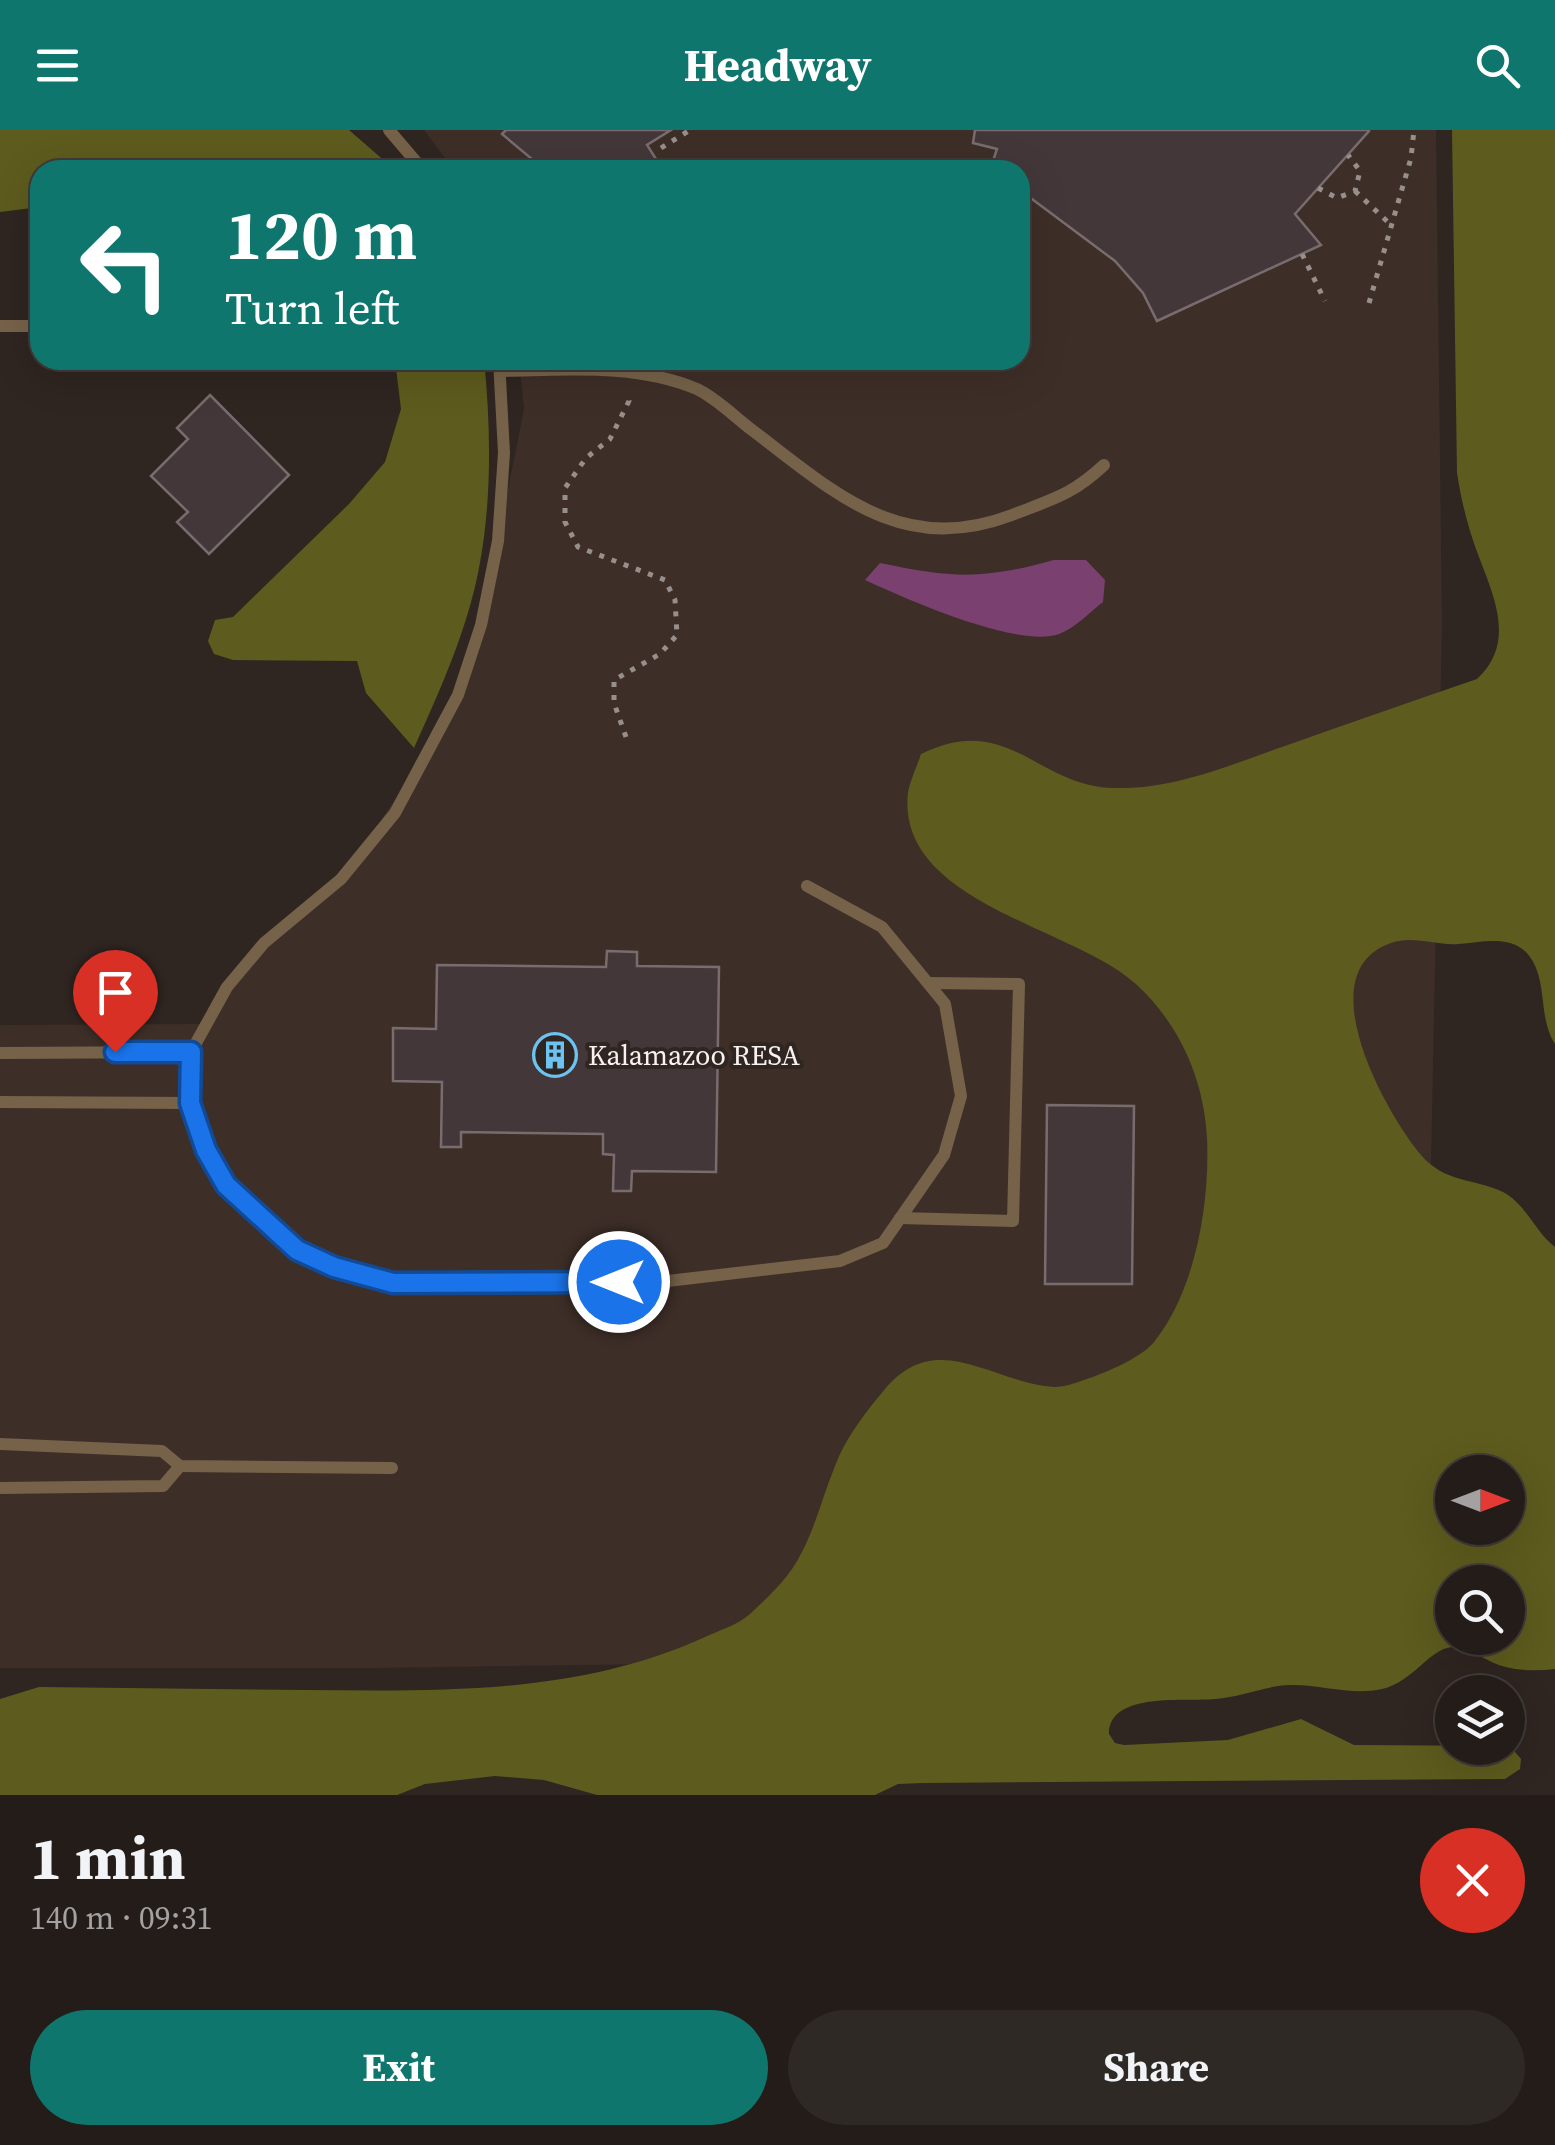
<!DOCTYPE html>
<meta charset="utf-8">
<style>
:root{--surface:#231c19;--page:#2f2926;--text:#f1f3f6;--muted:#a3a1a2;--line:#403a38;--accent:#0f766e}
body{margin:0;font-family:"Source Serif 4",serif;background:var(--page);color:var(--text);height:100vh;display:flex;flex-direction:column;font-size:38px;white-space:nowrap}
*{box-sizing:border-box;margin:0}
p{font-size:32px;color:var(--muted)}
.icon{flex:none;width:55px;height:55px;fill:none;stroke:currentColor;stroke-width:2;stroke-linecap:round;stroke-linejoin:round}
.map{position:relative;height:1665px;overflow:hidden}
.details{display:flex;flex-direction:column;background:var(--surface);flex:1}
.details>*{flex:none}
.hud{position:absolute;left:30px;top:30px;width:1000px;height:210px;border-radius:30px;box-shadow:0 10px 40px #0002,0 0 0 2px var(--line);background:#0f766e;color:#fff;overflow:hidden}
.needle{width:65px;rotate:90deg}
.buttons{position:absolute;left:1435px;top:1325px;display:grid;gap:20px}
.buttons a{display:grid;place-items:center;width:90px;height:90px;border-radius:50%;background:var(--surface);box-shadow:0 10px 40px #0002,0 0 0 2px var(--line);font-size:50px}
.pin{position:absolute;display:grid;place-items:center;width:85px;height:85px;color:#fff;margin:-102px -42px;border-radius:50% 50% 50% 0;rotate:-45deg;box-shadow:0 0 10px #0007}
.pin .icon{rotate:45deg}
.me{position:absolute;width:110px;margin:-55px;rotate:270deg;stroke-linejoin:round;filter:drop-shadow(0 0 8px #0008)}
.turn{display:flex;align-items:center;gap:35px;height:210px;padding:0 30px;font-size:45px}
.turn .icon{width:130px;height:130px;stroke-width:2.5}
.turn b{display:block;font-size:70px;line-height:85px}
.round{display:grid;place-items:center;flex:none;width:105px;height:105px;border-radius:52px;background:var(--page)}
.headline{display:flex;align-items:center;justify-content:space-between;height:170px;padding:0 30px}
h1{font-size:60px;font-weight:700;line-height:75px}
.button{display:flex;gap:20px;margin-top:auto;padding:20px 30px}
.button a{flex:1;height:115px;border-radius:60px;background:var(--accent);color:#fff;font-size:40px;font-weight:700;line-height:115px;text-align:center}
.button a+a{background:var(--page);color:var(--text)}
header{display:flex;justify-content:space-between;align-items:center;height:130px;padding:0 30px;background:var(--accent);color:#fff;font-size:45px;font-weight:700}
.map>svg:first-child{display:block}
</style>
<header><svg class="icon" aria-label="menu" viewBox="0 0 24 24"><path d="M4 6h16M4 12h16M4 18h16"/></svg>Headway<svg class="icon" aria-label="search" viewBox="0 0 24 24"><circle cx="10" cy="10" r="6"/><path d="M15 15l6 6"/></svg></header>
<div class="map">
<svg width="1555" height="1665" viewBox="0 0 1555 1665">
<rect width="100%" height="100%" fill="#2f2521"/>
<polygon fill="#3e2e28" points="424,0 1436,0 1442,495 1421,1523 376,1538 0,1538 0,895 203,894 264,813 341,749 436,609 481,495 524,279 519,230 1020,230 1020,40 454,40"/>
<g fill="#5e5b1e" fill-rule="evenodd">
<polygon points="0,0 349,0 395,40 40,40 40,77 0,82"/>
<path d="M1452,0H1555V914C1538,888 1548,852 1530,827C1514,804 1483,812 1459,814C1436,816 1414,805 1391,813C1306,842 1387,985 1421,1025C1445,1053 1473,1048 1503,1062C1526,1074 1535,1102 1555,1117V1539C1537,1541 1519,1541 1502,1536C1485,1531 1469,1516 1452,1517C1429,1519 1413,1552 1382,1559C1352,1566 1320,1554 1290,1555C1264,1556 1241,1567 1215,1569C1187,1572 1109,1561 1109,1604L1115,1613L1124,1615L1228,1610L1301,1589L1354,1615L1510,1616L1521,1629L1520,1639L1505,1649L923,1653L898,1654L875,1665H597L544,1650L495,1646L425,1654L397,1665H0V1569L39,1557C127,1558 216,1559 304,1560C441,1561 578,1565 705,1507C720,1500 738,1495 750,1484C764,1471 781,1455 792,1439C813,1408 821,1370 835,1336C846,1307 865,1283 885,1259C937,1197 992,1253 1054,1257C1067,1257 1080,1251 1093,1247C1111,1240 1142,1227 1154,1212C1196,1160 1210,1072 1207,1008C1204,950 1180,895 1137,855C1075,797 896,773 908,663C910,651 917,636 921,624C1008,581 1036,656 1113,658C1172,660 1228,636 1282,617C1347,594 1412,571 1477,549C1518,511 1492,463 1476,419C1467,394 1461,369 1457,343ZM1508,1342V1398H1452V1342ZM1452,1452H1508V1508H1452Z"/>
<path d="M395,230H484C491,297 492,371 479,438C467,501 440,560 414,618L366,563L357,531L233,530L214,524L208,511L215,490L233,487L349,374L385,332L401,279Z"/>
</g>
<path fill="#7a4170" d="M1054,430H1086L1105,450L1103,472C1090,482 1074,499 1059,504C1018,519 904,468 865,450L880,433C952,448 982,450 1054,430Z"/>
<g fill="#433739" stroke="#796c6e" stroke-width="2.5">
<polygon points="506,0 671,0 647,15 663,40 545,40 502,4"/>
<polygon points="975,0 1368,0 1369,1 1295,84 1321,115 1157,191 1143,163 1115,131 1020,60 1020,40 990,40 997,19 973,13"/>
<polygon points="210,265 289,345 209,424 177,392 188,382 151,346 188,309 177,298"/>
<polygon points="607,821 637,822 637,836 719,837 716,1042 632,1041 631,1061 613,1061 614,1025 603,1024 603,1004 461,1002 461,1017 441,1017 442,952 393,951 393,898 436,899 437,835 606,837"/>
<polygon points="1047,975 1134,976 1132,1154 1045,1154"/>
</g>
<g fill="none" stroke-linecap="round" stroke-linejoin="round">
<g stroke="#978f8c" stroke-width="5" stroke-dasharray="5 8" stroke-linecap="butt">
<polyline points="661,18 690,0"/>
<polyline points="1318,58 1337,68 1355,61 1360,41 1348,25"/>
<polyline points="1355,61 1391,95"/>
<polyline points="1302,124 1325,171"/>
<polyline points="1369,173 1411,28 1414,0"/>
<polyline points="626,607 614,573 614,550 660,524 677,505 675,470 665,450 578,417 565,392 565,358 586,328 610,309 629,271 627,264"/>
</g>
<g stroke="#766249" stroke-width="12">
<polyline points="389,0 423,40"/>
<polyline points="0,196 40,196"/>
<polyline points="499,230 504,323 498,411 481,495 458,565 395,683 341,749 264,813 227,857 191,922 190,973 206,1020 226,1055 297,1120 334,1137 393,1153 659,1152 840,1131 883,1113 944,1025 961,966 945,874 882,797 807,756"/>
<path d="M501,241C566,240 635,233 697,259C716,268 735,287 752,300C835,363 901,427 1012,385C1053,369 1072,365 1104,335"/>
<polyline points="0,923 191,922"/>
<polyline points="0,972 190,973"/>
<polyline points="900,1088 1013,1091 1019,854 928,853"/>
<polyline points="0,1314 162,1321 180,1336 392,1338"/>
<polyline points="0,1358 163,1356 180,1336"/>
</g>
</g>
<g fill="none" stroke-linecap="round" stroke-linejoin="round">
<g stroke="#114b97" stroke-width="25">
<polyline id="route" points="115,922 191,922 190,973 206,1020 226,1055 297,1120 334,1137 393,1153 619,1152"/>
</g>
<use href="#route" stroke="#1a73e8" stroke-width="18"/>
</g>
<defs>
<g id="building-ring" transform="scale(2.25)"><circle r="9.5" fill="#2f2521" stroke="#6cc3f2" stroke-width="1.5"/><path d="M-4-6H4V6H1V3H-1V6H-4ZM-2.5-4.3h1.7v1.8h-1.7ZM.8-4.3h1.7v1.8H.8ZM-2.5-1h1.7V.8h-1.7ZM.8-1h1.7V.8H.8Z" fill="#6cc3f2"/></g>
</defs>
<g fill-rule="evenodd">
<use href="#building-ring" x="555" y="925"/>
</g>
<g text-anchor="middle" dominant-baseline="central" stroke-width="8" stroke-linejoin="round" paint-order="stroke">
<g font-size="28" fill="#f8f1ef" stroke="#2f2521" text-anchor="start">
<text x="588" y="925">Kalamazoo RESA</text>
</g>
</g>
</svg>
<div class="buttons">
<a><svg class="needle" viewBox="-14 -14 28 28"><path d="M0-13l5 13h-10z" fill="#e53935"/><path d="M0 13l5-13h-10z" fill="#a3a1a2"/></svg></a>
<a><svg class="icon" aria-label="search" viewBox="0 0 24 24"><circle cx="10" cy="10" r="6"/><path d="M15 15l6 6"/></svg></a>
<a><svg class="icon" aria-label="layers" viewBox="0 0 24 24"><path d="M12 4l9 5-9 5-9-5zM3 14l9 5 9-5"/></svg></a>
</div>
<div class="pin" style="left:115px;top:922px;background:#d93025"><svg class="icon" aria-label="arrive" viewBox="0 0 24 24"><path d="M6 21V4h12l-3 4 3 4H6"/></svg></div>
<svg class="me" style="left:619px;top:1152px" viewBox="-20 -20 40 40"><circle r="17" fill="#1a73e8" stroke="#fff" stroke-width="3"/><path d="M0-11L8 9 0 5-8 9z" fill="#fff"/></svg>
<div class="hud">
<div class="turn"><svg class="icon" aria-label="left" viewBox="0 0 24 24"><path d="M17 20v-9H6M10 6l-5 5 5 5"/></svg><div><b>120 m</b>Turn left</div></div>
</div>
</div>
<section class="details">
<div class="headline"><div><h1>1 min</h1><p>140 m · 09:31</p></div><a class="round" style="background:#d93025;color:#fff"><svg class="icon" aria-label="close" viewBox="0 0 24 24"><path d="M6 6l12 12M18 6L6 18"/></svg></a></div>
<div class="button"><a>Exit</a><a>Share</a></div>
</section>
